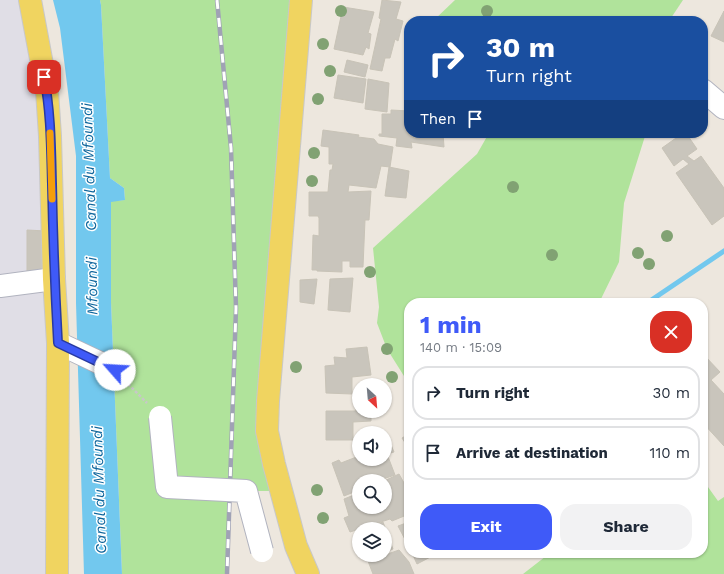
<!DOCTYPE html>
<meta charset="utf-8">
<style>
:root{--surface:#fff;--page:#f2f2f3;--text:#1f2937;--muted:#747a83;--line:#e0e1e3;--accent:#3f5af8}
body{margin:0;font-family:"Work Sans",sans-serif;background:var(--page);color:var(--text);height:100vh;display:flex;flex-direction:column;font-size:15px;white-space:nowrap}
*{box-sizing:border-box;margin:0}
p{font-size:13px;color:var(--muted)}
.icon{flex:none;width:22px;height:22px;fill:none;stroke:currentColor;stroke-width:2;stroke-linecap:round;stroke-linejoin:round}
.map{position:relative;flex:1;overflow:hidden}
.drawer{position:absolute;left:404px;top:298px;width:304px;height:260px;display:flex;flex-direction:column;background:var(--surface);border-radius:16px;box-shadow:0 1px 3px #0004}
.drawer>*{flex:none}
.banner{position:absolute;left:404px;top:16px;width:304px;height:122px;border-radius:16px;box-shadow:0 1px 3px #0004;background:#1a4fa0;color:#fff;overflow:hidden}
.needle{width:26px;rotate:154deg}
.buttons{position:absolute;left:352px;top:378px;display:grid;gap:8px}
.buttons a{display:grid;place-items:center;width:40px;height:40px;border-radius:50%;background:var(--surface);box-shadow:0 1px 3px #0004;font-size:20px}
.pin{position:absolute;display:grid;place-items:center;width:34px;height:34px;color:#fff;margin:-17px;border-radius:8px;box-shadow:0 2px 6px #0006}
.me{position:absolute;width:44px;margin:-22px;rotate:296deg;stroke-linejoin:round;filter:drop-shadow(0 0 3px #0008)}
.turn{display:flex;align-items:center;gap:14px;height:84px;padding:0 16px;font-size:18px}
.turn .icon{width:52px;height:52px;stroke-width:2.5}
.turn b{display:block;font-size:28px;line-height:34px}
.then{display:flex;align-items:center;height:38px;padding:0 16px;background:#0003;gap:8px;font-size:15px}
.round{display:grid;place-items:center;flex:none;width:42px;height:42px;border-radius:16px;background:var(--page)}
.summary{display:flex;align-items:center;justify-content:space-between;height:68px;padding:0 16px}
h1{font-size:24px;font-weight:700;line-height:30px;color:var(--accent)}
.primary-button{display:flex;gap:8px;margin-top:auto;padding:8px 16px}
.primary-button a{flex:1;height:46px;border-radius:16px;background:var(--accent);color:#fff;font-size:16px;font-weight:700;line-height:46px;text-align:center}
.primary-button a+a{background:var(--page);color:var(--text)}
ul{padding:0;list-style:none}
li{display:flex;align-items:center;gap:12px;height:54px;margin:0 8px 6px;padding:0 8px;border:2px solid var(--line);border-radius:16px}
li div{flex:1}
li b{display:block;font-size:15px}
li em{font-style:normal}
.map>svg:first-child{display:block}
</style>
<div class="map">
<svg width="724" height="574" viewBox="0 0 724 574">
<rect width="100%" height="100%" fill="#ede7de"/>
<polygon fill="#e0dee6" points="0,0 26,0 43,86 49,574 0,574"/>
<g fill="#b0e39b">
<polygon points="100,0 301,0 268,401 280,491 230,491 227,574 122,574 111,302 111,201 125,200 124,188 110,178 101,5"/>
<polygon points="455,0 683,0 669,21 433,21"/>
<polygon points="489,133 646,133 624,203 619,262 599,303 409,303 409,384 387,349 377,323 379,307 373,248 477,154"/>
<polygon points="703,480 718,501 724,497 724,574 523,574 550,553 703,553"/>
</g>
<polygon fill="#72c8ee" points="53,0 100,0 101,5 110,178 124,188 125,200 111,202 111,302 122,574 84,574 76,303 76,156 60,28"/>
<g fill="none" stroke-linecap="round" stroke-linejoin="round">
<polyline stroke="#72c8ee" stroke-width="5" points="647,303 724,251"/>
</g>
<g fill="#c9c5bc" stroke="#c8c3b7">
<polygon points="382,0 401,2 396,19 403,21 398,41 395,39 390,58 385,58 382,71 370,69 381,19 379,18"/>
<polygon points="343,7 374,12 368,33 371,34 369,49 366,47 363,55 334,49"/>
<polygon points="724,11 724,42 711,36"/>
<polygon points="347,60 368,65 365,77 344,72"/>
<polygon points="338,75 366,79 363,103 334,98"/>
<polygon points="368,79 389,83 387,112 365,109"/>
<polygon points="391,110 409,111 409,133 443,133 444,147 411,142 412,148 396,146 397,138 379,136 379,134 382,134 382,114 391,114"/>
<polygon points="323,130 359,135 358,137 374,139 378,144 393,147 390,167 381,166 376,188 349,185 348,192 371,191 369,220 365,220 363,267 350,267 350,261 342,261 342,272 317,271 317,270 312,270 313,235 319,236 319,218 318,216 309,216 309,192 328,192 330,170 332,170 333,164 329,164 329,147 321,146"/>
<polygon points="683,133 686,133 697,149 687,156 694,161 701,156 724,188 724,216 712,225 676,173 689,164 683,159 674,166 662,148"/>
<polygon points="389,167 409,171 406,198 385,196"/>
<polygon points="27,230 46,231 45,278 27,278"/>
<polygon points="353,278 350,312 328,310 330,279"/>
<polygon points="317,279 314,304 300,302 300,280"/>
<polygon points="367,347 371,375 352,377 352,394 326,393 325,366 335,365 334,357 347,358 346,349"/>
<polygon points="704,355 720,372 711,380 724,394 724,446 703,423 703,356"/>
<polygon points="359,401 359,411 371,411 371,421 353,422 353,440 326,440 326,411 356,411 355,402"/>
<polygon points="409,434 409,449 402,438"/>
<polygon points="389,440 394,452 387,454 395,475 377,481 359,481 359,490 344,496 332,463 339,460 341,463 359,456 359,459 361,459 364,463 367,462 366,459 385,459 385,442"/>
<polygon points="399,474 409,492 409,514 392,521 390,519 350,532 344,518 349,516 344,499 359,493 359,507 385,507 385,481 384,481"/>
<polygon points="383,522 393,549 385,552 385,529 364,529"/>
<polygon points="409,522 409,547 398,526"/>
<polygon points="399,550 409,562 414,574 373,574 368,561"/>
<polygon points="412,553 438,553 417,564"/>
</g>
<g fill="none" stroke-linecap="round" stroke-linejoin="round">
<g stroke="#b1b3bf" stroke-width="24">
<g id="minor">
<polyline points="703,90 724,108"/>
<polyline points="0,286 54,279"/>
<polyline points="58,343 115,370"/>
</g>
</g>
<g stroke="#c8c8c8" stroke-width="24">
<g id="major">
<polyline points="30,0 47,91 50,136 54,279 58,343 57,574"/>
<polyline points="301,0 268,401 267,431 274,464 296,546 308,574"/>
</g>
</g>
<polyline stroke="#c8c8c8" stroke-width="2.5" stroke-dasharray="3 2" stroke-linecap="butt" points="128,384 147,403"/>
<use href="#minor" stroke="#fff" stroke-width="22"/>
<use href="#major" stroke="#f0d460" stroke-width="22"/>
<g stroke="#a0a2b5" stroke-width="4.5">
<polyline id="rail" points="217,0 231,148 236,308 227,574"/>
</g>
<use href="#rail" stroke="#fff" stroke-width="3" stroke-dasharray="9" stroke-linecap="butt"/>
<g stroke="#b1b3bf" stroke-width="24" stroke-linecap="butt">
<polyline id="minor-bridge" points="160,417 167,487 246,491 262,551"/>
</g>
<use href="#minor-bridge" stroke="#fff" stroke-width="22"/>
</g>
<g fill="#81a273">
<circle cx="341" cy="11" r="6"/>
<circle cx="487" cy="11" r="6"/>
<circle cx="323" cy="44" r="6"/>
<circle cx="330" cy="71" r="6"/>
<circle cx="318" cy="99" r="6"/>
<circle cx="314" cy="153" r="6"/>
<circle cx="312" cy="181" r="6"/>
<circle cx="513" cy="187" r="6"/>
<circle cx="667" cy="236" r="6"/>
<circle cx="638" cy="253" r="6"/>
<circle cx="552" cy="255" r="6"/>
<circle cx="649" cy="264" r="6"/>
<circle cx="370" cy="272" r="6"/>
<circle cx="387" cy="349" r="6"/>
<circle cx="296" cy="367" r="6"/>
<circle cx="392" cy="377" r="6"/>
<circle cx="317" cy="490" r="6"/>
<circle cx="323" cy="518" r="6"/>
</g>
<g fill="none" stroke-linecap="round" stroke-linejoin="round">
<g stroke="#293aa1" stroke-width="10">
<path id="route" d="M44,77C51,112 51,148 52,184C53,237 55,290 58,343L115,370"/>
</g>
<use href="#route" stroke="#3f5af8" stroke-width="7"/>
<polyline stroke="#f59e0b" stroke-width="7" points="50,133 52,199"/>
</g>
<g text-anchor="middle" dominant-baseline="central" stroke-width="3" stroke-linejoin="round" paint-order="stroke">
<g font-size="15" font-style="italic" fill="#0f669c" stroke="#fff">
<text transform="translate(89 167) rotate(-92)">Canal du Mfoundi</text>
<text transform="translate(92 286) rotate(-91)">Mfoundi</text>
<text transform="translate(99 490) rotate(-92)">Canal du Mfoundi</text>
</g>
</g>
</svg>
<div class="buttons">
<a><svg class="needle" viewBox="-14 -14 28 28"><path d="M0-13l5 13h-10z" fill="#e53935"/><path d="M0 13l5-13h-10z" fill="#747a83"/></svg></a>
<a><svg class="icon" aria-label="sound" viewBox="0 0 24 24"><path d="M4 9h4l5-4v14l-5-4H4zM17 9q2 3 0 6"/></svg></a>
<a><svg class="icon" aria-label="search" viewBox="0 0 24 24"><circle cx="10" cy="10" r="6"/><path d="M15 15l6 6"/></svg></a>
<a><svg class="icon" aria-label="layers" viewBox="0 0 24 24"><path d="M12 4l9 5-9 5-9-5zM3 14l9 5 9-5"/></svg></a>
</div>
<div class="pin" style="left:44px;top:77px;background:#d93025"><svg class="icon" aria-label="arrive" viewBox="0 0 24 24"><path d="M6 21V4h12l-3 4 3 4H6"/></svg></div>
<svg class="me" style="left:115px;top:370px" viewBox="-20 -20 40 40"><circle r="19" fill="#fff"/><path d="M0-13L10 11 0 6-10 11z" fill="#3f5af8"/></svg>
<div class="banner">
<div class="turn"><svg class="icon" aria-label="right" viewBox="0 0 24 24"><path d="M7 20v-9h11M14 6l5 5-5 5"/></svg><div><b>30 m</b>Turn right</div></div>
<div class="then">Then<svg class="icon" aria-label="arrive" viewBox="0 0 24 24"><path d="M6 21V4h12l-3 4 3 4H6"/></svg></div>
</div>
<section class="drawer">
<div class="summary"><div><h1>1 min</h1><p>140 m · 15:09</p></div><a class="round" style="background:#d93025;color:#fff"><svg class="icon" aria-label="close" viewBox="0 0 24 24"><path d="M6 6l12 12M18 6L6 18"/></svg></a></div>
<ul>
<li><svg class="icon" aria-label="right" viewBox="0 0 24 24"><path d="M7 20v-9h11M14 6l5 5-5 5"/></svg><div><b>Turn right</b></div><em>30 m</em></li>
<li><svg class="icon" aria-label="arrive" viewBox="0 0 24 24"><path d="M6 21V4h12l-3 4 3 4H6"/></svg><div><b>Arrive at destination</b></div><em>110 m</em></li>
</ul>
<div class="primary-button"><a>Exit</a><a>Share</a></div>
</section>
</div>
